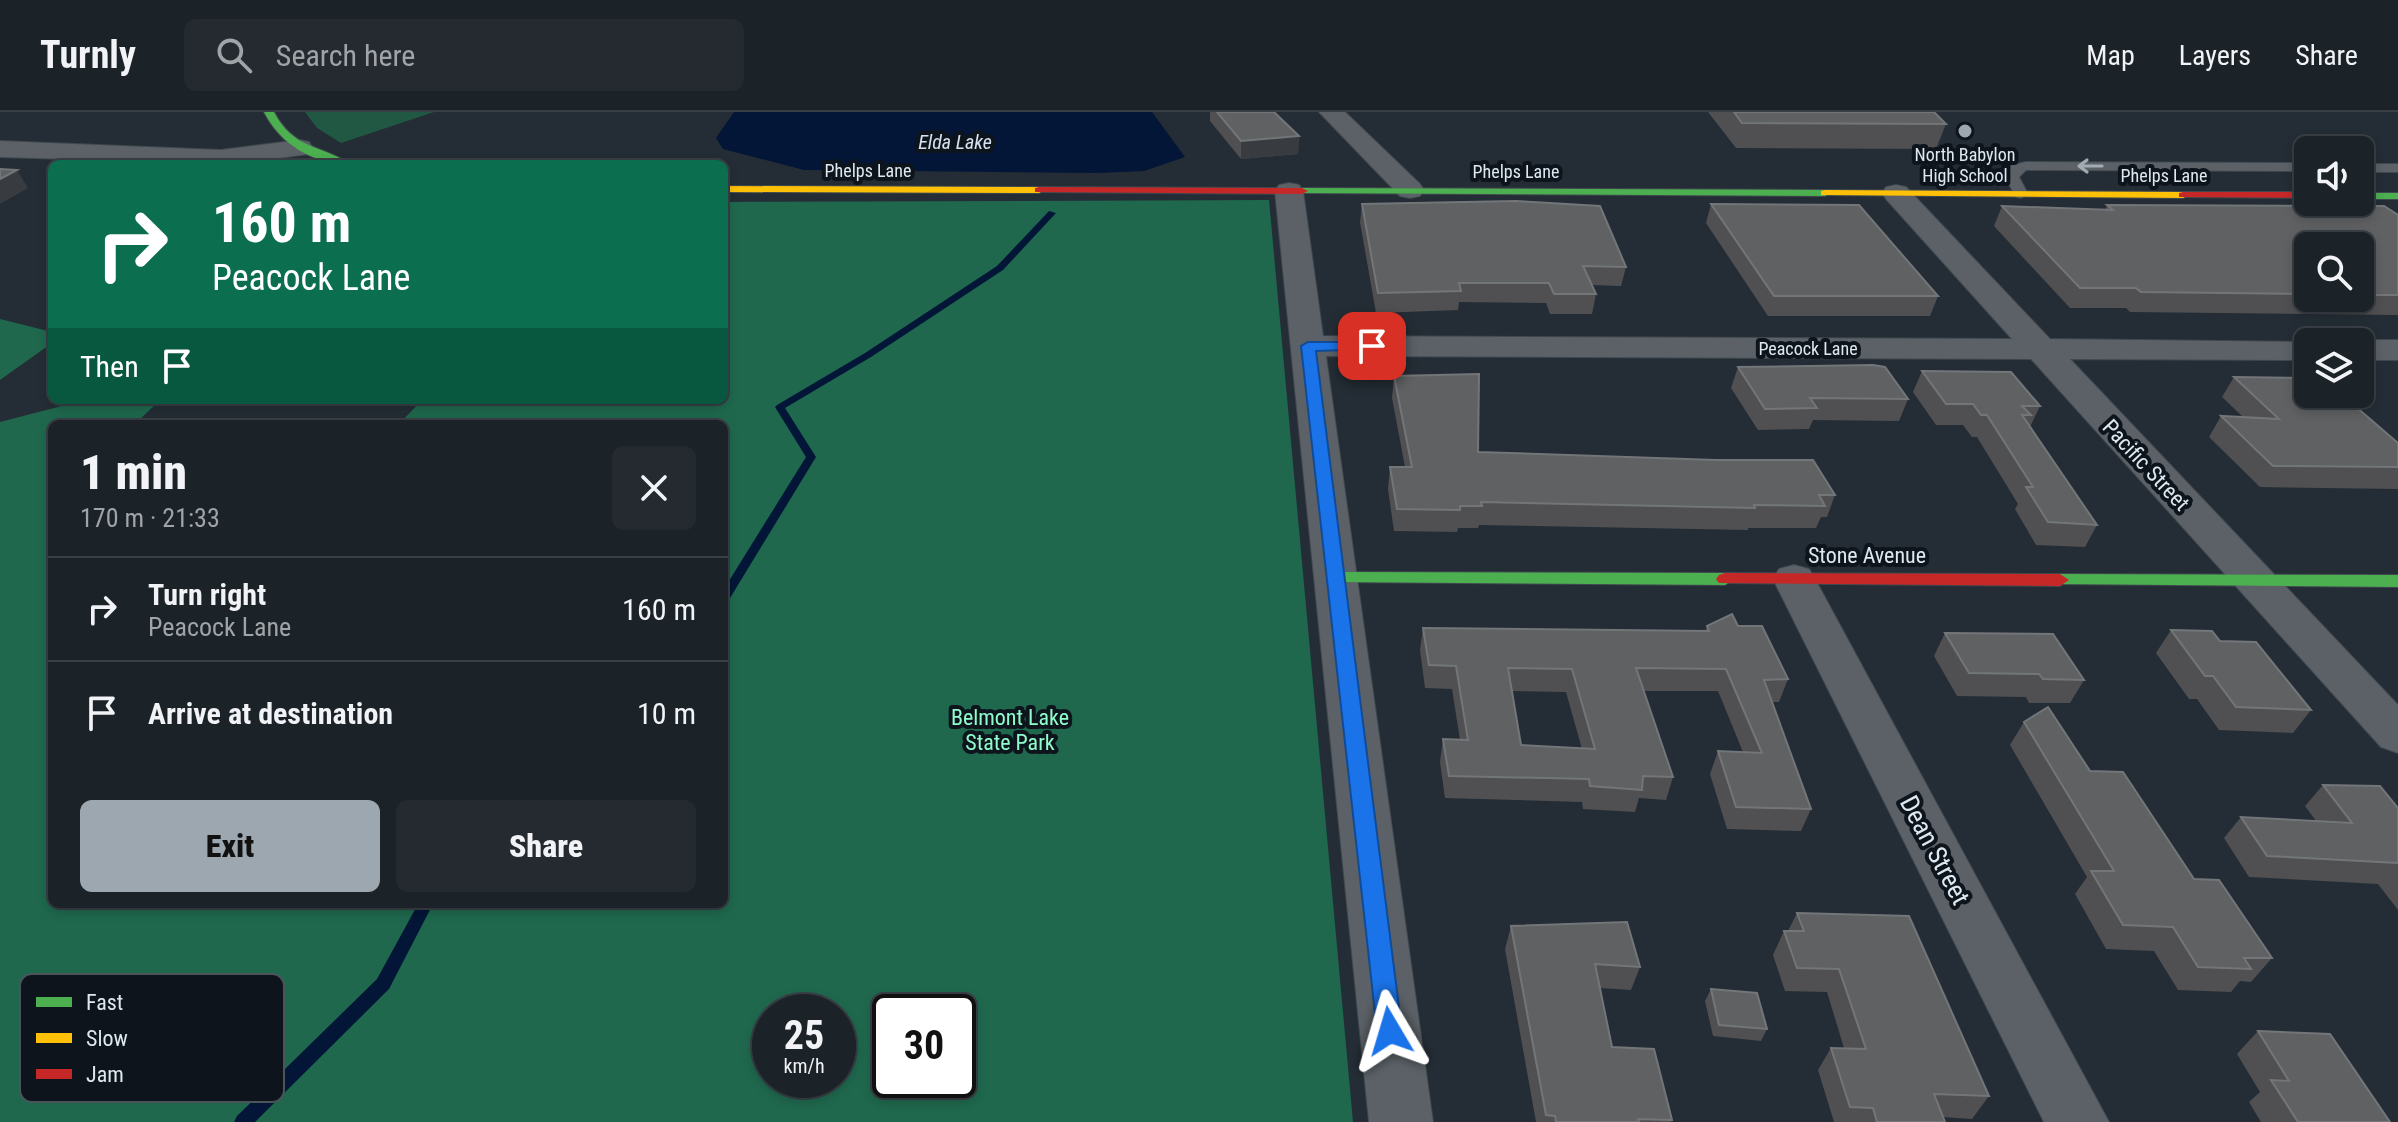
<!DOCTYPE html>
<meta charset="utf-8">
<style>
:root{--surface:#1b2228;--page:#242a30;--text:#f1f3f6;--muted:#a0a4a8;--line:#393f45;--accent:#9da7af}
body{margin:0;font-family:"Roboto Condensed",sans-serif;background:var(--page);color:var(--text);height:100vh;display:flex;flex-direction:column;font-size:30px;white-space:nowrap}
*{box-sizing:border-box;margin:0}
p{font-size:26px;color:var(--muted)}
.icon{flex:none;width:44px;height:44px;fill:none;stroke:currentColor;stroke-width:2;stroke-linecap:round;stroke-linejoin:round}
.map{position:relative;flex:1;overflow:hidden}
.sheet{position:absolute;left:48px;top:308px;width:680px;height:488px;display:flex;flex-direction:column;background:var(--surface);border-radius:12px;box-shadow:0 4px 12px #0003,0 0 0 2px var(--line)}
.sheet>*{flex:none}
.hud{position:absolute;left:48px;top:48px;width:680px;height:244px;border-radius:12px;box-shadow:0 4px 12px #0003,0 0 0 2px var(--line);background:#0b6e4f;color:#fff;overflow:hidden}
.controls{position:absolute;left:2294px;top:24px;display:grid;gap:16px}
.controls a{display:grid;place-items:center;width:80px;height:80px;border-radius:12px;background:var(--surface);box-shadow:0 4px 12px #0003,0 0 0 2px var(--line);font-size:40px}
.speed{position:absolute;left:752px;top:882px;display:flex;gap:16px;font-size:40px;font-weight:700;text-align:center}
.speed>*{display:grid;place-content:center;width:104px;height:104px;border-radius:50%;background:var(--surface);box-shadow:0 4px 12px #0003,0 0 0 2px var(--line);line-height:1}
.speed small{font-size:20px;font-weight:400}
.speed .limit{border:4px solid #111;border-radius:12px;background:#fff;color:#111}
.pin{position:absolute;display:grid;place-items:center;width:68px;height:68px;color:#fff;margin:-34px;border-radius:16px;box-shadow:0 4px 12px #0006}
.me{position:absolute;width:88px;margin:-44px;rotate:353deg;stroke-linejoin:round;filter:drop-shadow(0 0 6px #0008)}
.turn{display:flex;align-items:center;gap:28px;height:168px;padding:0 32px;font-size:36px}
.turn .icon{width:104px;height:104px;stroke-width:2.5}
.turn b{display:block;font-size:56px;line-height:68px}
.then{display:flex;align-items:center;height:76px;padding:0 32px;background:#0003;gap:16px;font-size:30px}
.round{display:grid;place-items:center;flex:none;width:84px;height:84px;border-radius:12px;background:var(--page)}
.headline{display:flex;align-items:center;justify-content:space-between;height:136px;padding:0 32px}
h1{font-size:48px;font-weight:800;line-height:60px}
.primary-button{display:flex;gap:16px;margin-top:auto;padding:16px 32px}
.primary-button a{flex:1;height:92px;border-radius:12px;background:var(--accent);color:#111;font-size:32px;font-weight:800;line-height:92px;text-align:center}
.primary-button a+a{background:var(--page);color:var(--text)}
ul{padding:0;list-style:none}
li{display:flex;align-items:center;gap:24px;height:104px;padding:0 32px;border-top:2px solid var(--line)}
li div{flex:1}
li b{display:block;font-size:30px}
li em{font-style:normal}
header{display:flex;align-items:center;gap:48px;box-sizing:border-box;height:112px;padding:0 40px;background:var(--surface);border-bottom:2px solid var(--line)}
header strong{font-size:38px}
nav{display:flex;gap:44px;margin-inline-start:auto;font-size:28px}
.search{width:560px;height:72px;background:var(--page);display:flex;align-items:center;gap:20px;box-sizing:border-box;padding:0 28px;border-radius:12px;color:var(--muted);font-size:30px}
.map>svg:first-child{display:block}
</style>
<header>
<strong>Turnly</strong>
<div class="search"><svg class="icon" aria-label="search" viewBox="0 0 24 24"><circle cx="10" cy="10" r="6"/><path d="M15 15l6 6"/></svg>Search here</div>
<nav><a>Map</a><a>Layers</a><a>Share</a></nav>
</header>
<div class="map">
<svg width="2398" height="1010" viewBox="0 0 2398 1010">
<rect width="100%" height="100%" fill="#242d35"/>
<polygon fill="#205844" points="305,0 434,0 341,31 317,16"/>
<g fill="#1f684e" fill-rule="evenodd">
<path d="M1269,88L1353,1010H0V310L85,288H160L135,312H52V792H724V312H399L422,288H724V90ZM838,900V968H770V900ZM958,900V968H890V900Z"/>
<polygon points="0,207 52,220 52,231 0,268"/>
</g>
<polygon fill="#031637" points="734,0 1152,0 1185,45 1144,59 1098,61 804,58 723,37 716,26"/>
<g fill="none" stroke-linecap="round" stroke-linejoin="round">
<g fill="#031637" fill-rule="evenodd">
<polygon points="1049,99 1056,101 1003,158 871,245 785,296 816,345 730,486 724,490 724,477 806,345 775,295 777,293 865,241 997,154"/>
<polygon points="418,792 433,792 389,877 255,1010 234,1010 237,1004 377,867"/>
</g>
<g stroke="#40484f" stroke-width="2">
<g id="lane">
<polygon points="2026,50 2308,51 2308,59 2026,58 2019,65 2028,82 2021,86 2016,85 2005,65 2012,53"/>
<rect x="2360" y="52" width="38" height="8"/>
</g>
</g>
<g stroke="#40484f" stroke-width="2">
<g id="street">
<polygon points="1319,0 1345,0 1420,72 1424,78 1420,84 1410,86 1400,84"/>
<polygon points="300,28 309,30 313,36 309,42 236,52 0,45 0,29 221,38"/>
<polygon points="1289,71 1299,73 1303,79 1323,224 2012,227 1886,87 1882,81 1886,75 1896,73 1906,75 2050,227 2317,230 2308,230 2308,248 2070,247 2398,593 2398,641 2381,635 2031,247 1326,244 1433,1010 1369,1010 1275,79 1279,73"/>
<polygon points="2360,228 2398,228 2398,248 2360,248 2360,230 2351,230"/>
<polygon points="1794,453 1809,457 1815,467 2109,1010 2044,1010 1773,467 1779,457"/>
</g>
</g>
<g stroke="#40484f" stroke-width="2">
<g id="fast">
<path d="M264,0H274C294,38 320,32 350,52C313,52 281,33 264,0Z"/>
<polygon points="1302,76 1825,78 1831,81 1825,84 1298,81 1298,77"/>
<rect x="2360" y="81" width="38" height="6"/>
<polygon points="1336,460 1725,461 1734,467 1725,473 1330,470 1327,466 1330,462"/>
<polygon points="2060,462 2398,463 2398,475 2054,472 2051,468"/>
</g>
</g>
<g stroke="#40484f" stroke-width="2">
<g id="slow">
<polygon points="724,74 1039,75 1045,78 1039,81 724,80"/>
<polygon points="1825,78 2183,80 2189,83 2183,86 1821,83 1821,79"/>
</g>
</g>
<g stroke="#40484f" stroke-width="2">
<g id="jam">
<polygon points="1039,75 1302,76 1308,79 1302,82 1035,80 1035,76"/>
<polygon points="2183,80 2308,80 2308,86 2179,85 2179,81"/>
<polygon points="1725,461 2060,462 2069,468 2060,474 1719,471 1716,467 1719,463"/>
</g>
</g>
<use href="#lane" fill="#5b6167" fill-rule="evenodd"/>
<use href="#street" fill="#5b6167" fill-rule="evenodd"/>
<use href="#fast" fill="#4caf50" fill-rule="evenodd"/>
<use href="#slow" fill="#ffc107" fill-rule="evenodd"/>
<use href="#jam" fill="#c62828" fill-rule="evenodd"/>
</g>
<g fill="#505052" fill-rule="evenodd">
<polygon points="1210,0 1274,0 1299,24 1298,42 1241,47 1210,9"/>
<polygon points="1708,0 1934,0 1946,12 1936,37 1736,36"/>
<polygon points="1362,92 1626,155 1621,174 1592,173 1596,182 1592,202 1550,202 1546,191 1459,190 1458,198 1376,201 1360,110"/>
<polygon points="1711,92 1938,184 1930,204 1768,204 1706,111"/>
<path d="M2107,93L2398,103V203L2130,200L2126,196H2070L1994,114L2002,94L2105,98ZM2308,134H2360V186H2308Z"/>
<polygon points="1738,255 1908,287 1899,309 1813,308 1809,317 1758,318 1731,276"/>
<polygon points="1922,259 2040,294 2030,315 2097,413 2085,435 2036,433 2015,397 2018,392 1977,325 1972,325 1963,313 1936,313 1913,280"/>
<polygon points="1394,264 1478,340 1835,383 1827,405 1821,405 1816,416 1748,416 1748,418 1479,413 1478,416 1458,416 1457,420 1394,419 1388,377 1390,355 1405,355 1392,286"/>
<polygon points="2234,265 2398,331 2398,377 2260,375 2209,325 2221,304 2243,305 2222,285"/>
<path d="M1707,514H1738L1788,567L1779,590H1772L1811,697L1801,719L1727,717L1710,662L1718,639L1743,640L1718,579H1644L1673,665L1666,688L1639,686L1635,700L1583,697L1582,690L1445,686L1440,650L1443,627L1460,628L1452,577L1425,576L1420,538L1423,516L1705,519ZM1512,579L1566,580L1582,637L1521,633Z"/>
<polygon points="2171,518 2220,529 2311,598 2293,621 2219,618 2197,587 2189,587 2156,541"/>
<polygon points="1945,521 2084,568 2070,591 2029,591 2026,585 1957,584 1934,544"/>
<polygon points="2024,610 2090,659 2272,846 2251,870 2240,869 2231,880 2178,878 2154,839 2106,837 2075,782 2087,765 2010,633"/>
<polygon points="2323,673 2398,696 2398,798 2378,772 2249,765 2224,726 2241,705 2316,709 2305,694"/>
<polygon points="1797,801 1989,984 1972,1007 1943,1005 1945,1010 1834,1010 1818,958 1831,936 1844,936 1827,880 1785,879 1773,843 1784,819 1788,819"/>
<polygon points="1511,814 1640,855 1631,878 1600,876 1612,935 1672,1008 1671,1010 1536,1010 1505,837"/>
<polygon points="1711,877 1767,917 1761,929 1713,924 1705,889"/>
<polygon points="2258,919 2390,1010 2261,1010 2249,990 2260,980 2237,942"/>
</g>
<g fill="#383b3f">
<polygon points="1299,24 1298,42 1241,47 1241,29"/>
<polygon points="17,58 28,76 0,92 0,67"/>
</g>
<g fill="#5f6163" stroke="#737679" stroke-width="2" fill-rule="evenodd">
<polygon points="1217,0 1274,0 1299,24 1241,29"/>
<polygon points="1734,0 1934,0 1946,12 1742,11"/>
<polygon points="0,57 17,58 0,67"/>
<polygon points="1516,89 1600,94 1626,155 1583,154 1596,182 1554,182 1549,171 1459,171 1461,179 1378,181 1362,92"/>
<polygon points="1711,92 1859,93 1938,184 1774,184"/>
<polygon points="2107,93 2384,94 2398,103 2398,183 2360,183 2360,134 2308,134 2308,182 2141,180 2136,176 2080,176 2002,94 2113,98"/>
<polygon points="1873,253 1885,255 1908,287 1810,286 1817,296 1765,297 1738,255"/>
<polygon points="1922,259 2011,260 2040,294 2022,294 2031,303 2022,303 2097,413 2048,410 2026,375 2033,375 1987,303 1981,303 1973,292 1946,292"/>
<polygon points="1479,262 1478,340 1716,348 1813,348 1835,383 1819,383 1825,394 1754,393 1755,396 1481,390 1482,394 1460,394 1460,398 1397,397 1390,355 1412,355 1394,264"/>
<polygon points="2234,265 2308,266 2308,282 2341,282 2398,331 2398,355 2273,354 2221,304 2279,307"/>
<path d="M1732,502L1738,514H1762L1788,567L1764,568L1811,697L1736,695L1718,639L1762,641L1726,557L1636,556L1673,665L1643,664L1642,678L1590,674L1589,667L1449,664L1443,627L1468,628L1456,554L1429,553L1423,516L1709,519L1707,514ZM1508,556L1572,557L1595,637L1521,633Z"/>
<polygon points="2171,518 2212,519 2220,529 2256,530 2311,598 2236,595 2213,564 2205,564"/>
<polygon points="1945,521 2053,522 2084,568 2043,567 2039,562 1969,561"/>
<polygon points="2048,595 2090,659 2123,660 2194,767 2219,768 2272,846 2244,846 2251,857 2198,855 2173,815 2123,813 2091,759 2114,759 2024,610"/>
<polygon points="2323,673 2380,674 2398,696 2398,751 2267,744 2241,705 2352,711"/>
<polygon points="1797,801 1909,804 1989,984 1934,982 1945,1010 1877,1010 1873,996 1850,995 1831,936 1866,937 1839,857 1797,856 1784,819 1804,819"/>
<polygon points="1627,810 1640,855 1595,852 1612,935 1654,937 1672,1008 1638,1007 1639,1010 1556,1010 1555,1004 1546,1003 1511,814"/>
<polygon points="1711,877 1757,881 1767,917 1719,913"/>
<polygon points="2258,919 2330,922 2390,1010 2298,1010 2271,968 2289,969"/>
</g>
<defs><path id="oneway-shaft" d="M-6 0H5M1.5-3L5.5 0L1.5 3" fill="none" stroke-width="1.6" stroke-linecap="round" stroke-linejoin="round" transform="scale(2)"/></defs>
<use stroke="#a3abb3" href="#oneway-shaft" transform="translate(2090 54) rotate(-180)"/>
<polygon fill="#1a73e8" stroke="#114b97" stroke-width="2" points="1372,230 1377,231 1377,237 1316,239 1402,919 1399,927 1390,930 1381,927 1377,919 1301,234 1308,230"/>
<circle fill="#9da7af" stroke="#0e141b" stroke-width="3" cx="1965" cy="19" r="8"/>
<g text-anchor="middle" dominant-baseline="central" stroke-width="8" stroke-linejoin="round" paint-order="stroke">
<g font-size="18" fill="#dee8f1" stroke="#0e141b">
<text x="1965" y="42">North Babylon<tspan x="1965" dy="21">High School</tspan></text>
</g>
<g font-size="18" fill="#dee8f1" stroke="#0e141b">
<text x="868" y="58">Phelps Lane</text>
<text x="1516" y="59">Phelps Lane</text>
<text x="2164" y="63">Phelps Lane</text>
<text x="1808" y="236">Peacock Lane</text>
</g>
<g font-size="20" font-style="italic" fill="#d6e2f1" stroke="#0e141b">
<text x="955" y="30">Elda Lake</text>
</g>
<g font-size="22" fill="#dee8f1" stroke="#0e141b">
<text transform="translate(2146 353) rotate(47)">Pacific Street</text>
<text x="1867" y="443">Stone Avenue</text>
</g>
<g font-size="22" fill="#8efccc" stroke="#0e141b">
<text x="1010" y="605">Belmont Lake<tspan x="1010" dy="25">State Park</tspan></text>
</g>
<g font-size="26" fill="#dee8f1" stroke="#0e141b">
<text transform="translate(1935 738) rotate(62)">Dean Street</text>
</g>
</g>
<rect x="20" y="862" width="264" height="128" rx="12" fill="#0e141b" stroke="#4c545b" stroke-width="2"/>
<rect x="36" y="885" width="36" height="10" fill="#4caf50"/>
<rect x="36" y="921" width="36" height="10" fill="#ffc107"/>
<rect x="36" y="957" width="36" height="10" fill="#c62828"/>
<g font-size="22" fill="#dee8f1">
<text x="86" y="898">Fast</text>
<text x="86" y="934">Slow</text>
<text x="86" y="970">Jam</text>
</g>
</svg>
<div class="controls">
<a><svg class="icon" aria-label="sound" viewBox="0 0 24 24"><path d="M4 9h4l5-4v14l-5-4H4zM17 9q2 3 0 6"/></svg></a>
<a><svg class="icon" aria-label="search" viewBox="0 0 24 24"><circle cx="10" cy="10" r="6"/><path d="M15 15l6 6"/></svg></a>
<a><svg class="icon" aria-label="layers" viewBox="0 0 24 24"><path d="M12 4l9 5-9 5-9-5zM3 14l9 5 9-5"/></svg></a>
</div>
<div class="speed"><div>25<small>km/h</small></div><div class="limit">30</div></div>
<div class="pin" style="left:1372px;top:234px;background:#d93025"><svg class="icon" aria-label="arrive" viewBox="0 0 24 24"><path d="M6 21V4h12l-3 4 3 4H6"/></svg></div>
<svg class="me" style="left:1390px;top:919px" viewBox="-20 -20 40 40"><path d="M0-17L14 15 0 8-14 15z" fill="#1a73e8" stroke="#fff" stroke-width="4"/></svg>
<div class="hud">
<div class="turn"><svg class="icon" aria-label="right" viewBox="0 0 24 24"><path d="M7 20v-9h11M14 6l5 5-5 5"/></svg><div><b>160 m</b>Peacock Lane</div></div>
<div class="then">Then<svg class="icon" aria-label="arrive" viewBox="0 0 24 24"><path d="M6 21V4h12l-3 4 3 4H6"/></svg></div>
</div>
<section class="sheet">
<div class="headline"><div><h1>1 min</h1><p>170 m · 21:33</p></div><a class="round"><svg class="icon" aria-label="close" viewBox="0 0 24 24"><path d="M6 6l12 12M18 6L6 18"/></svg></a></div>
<ul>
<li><svg class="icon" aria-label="right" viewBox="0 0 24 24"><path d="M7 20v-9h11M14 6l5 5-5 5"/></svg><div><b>Turn right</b><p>Peacock Lane</p></div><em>160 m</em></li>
<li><svg class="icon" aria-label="arrive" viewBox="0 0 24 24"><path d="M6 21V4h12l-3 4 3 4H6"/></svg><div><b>Arrive at destination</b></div><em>10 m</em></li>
</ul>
<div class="primary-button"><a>Exit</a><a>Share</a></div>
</section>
</div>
